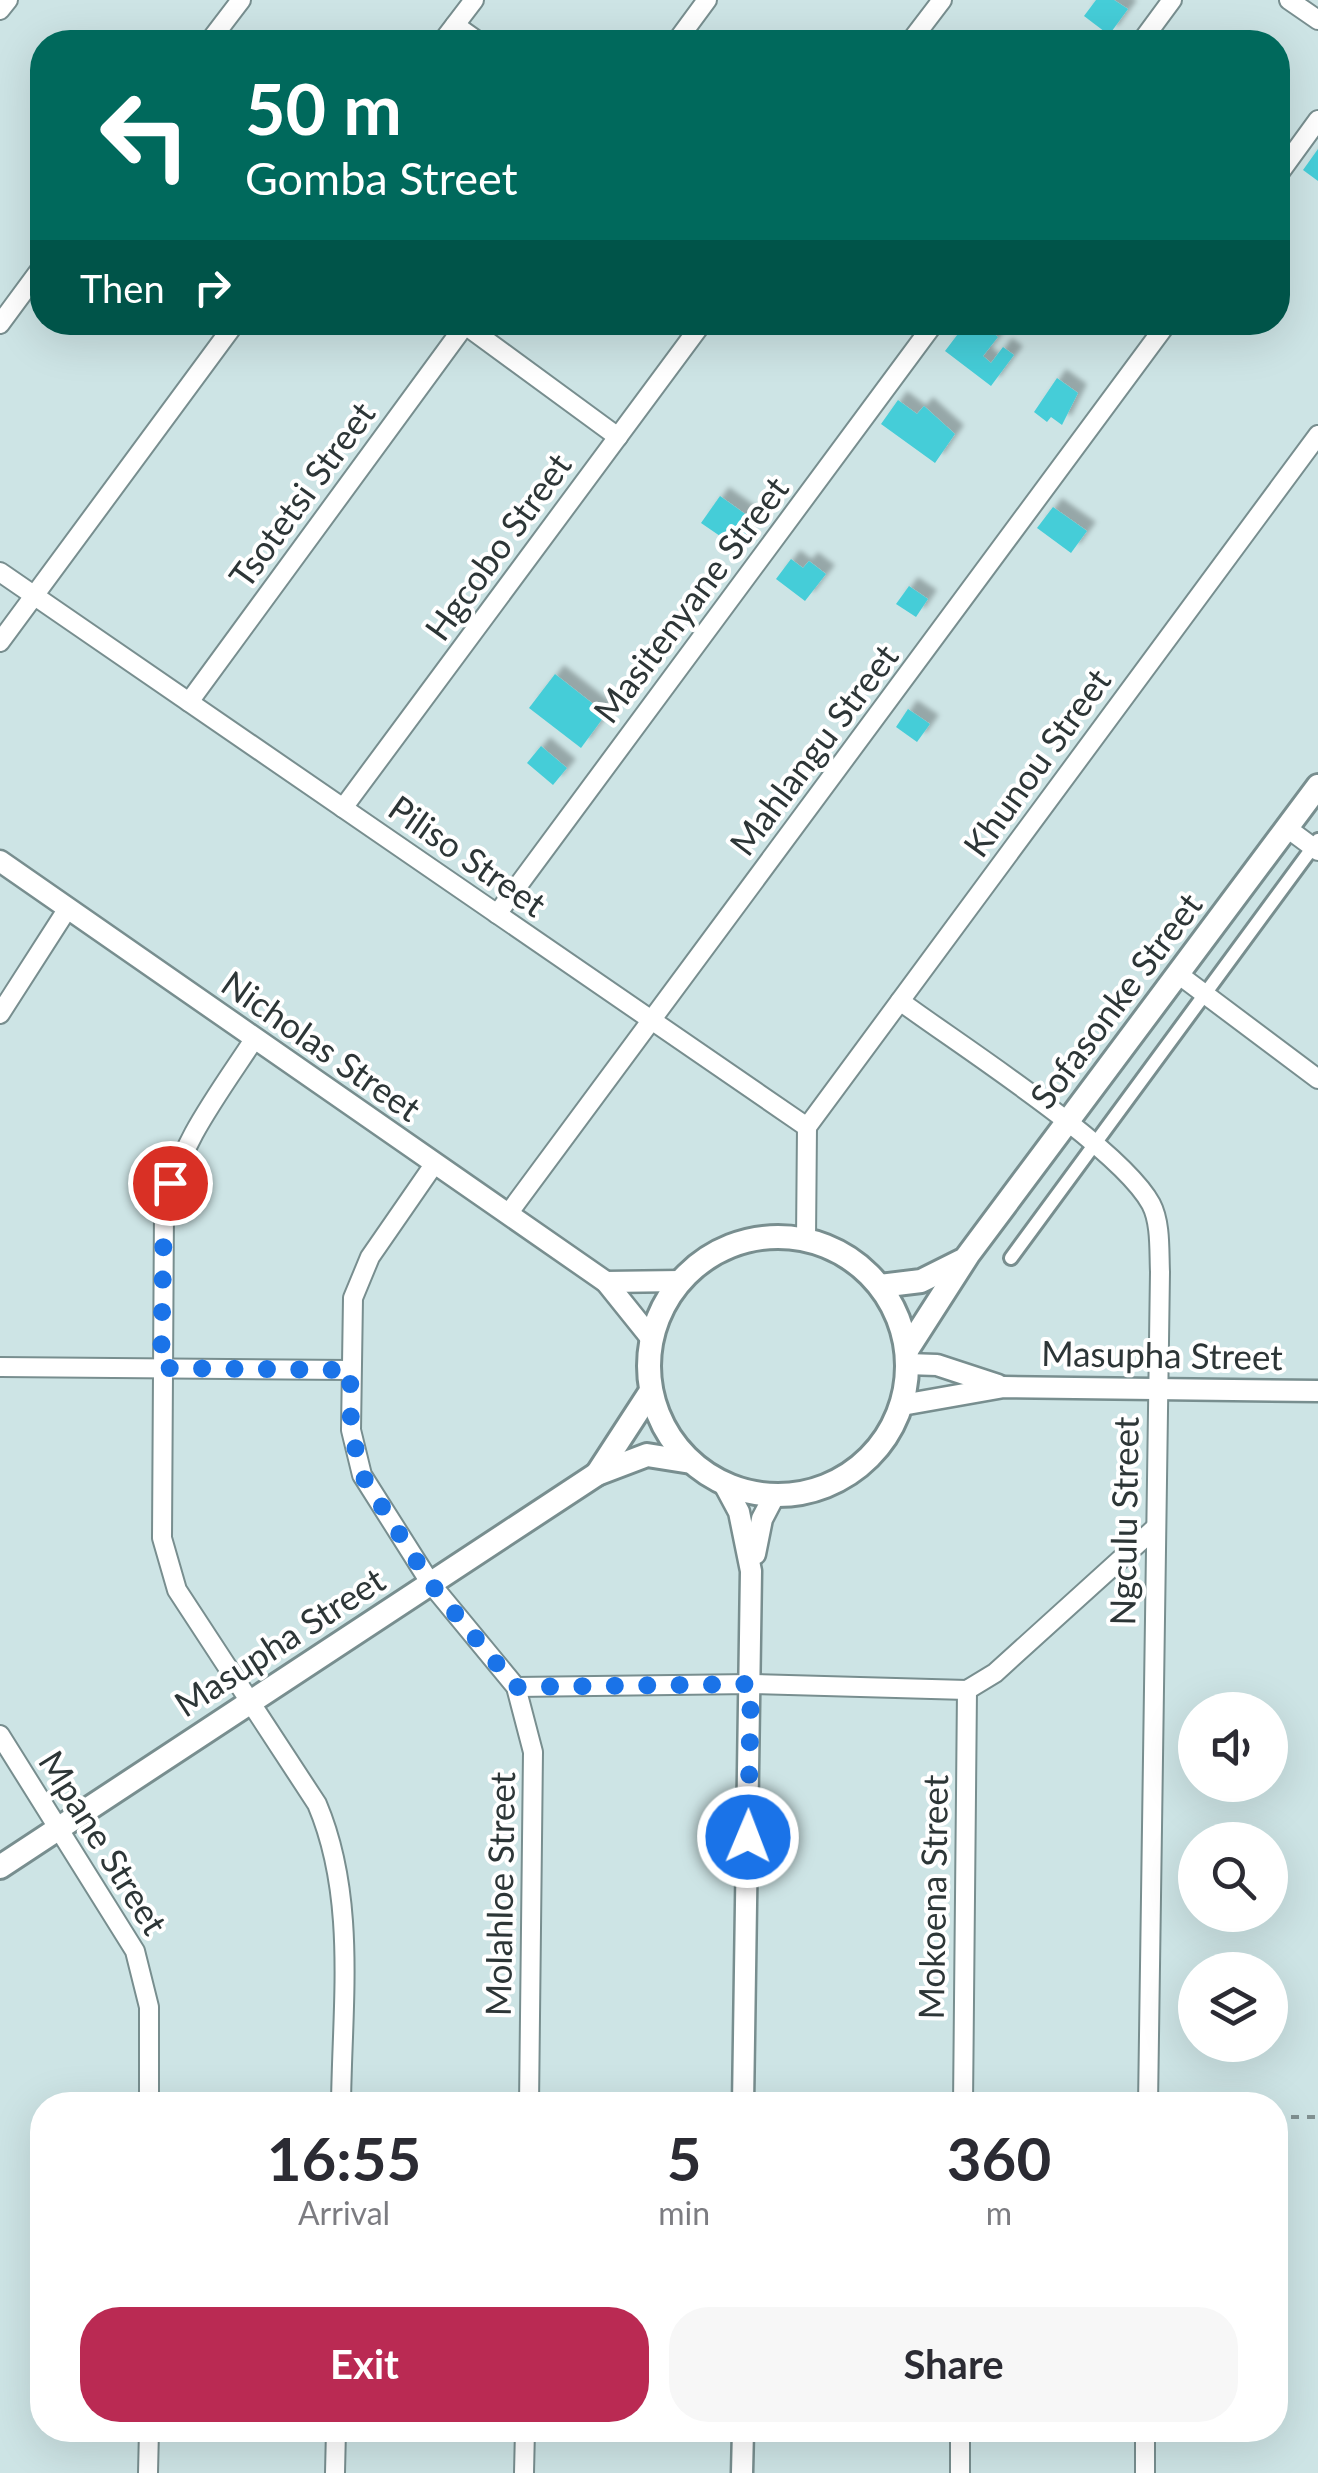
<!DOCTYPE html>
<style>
:root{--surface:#fff;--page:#f7f7f7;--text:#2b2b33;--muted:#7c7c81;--accent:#ba2a53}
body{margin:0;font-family:Lato,sans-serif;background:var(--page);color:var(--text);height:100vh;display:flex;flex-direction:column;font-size:38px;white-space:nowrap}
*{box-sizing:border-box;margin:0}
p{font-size:32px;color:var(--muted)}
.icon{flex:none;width:55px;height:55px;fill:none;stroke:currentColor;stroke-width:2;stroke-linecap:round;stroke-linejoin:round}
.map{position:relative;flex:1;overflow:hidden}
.drawer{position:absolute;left:30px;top:2092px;width:1258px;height:350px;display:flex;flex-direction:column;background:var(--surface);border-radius:40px;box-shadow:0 10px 40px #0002}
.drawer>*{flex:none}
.top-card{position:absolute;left:30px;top:30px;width:1260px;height:305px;border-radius:40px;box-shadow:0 10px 40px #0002;background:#00695c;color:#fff;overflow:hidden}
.buttons{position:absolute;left:1178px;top:1692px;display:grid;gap:20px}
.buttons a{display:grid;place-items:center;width:110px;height:110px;border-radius:50%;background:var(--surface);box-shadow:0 10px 40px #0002;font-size:50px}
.pin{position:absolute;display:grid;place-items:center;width:85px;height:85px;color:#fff;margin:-42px;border:5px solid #fff;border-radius:50%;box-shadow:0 2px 10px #0007}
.me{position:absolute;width:110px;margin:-55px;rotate:1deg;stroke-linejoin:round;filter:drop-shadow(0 0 8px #0008)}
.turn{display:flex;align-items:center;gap:35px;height:210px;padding:0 50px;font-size:45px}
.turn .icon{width:130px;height:130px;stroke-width:2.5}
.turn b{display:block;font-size:70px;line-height:85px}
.then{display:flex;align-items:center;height:95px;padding:0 50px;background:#0003;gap:20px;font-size:38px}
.eta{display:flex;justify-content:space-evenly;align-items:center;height:170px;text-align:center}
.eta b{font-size:60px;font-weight:700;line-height:70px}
.cta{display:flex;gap:20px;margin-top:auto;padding:20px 50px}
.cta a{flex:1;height:115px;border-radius:40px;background:var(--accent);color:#fff;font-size:40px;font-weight:700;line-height:115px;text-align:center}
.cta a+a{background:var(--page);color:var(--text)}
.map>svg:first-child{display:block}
</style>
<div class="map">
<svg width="1318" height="2473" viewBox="0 0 1318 2473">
<defs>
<filter id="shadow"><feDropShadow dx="9" dy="-9" stdDeviation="2.5" flood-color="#0004"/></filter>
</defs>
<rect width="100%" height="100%" fill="#cde4e5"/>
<g fill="#45cdd8" filter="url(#shadow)">
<polygon points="1096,0 1114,0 1128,9 1109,35 1084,16"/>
<polygon points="1318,149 1318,181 1303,170"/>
<polygon points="967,322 979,322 998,337 983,356 991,363 1003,347 1014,355 991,386 945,351"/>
<polygon points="1057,378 1078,393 1062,425 1051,417 1047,422 1034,412"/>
<polygon points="898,400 917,414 924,406 955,434 935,463 881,424"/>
<polygon points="720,496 755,521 736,547 701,523"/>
<polygon points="1053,507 1087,531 1071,553 1037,528"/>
<polygon points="791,559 803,568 809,561 826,574 805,601 776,579"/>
<polygon points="909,586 928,599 916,617 896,604"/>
<polygon points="555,674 606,714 581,748 529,708"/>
<polygon points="908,709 930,724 917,742 896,727"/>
<polygon points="541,746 567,768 553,785 527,763"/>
</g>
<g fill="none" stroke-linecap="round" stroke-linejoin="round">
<g stroke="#788e8f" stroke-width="14">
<polyline id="service" points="1278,149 1290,159"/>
</g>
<g stroke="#788e8f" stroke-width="18">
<polyline id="pedestrian" points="1011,1258 1318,840"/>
</g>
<g stroke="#788e8f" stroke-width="22">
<g id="minor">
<polyline points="1289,0 1318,20"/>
<polyline points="0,10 8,0"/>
<polyline points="455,25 479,42"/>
<polyline points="209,42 241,0"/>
<polyline points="442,42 474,0"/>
<polyline points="676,42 707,0"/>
<polyline points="910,42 942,0"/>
<polyline points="1141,42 1172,0"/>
<polyline points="1278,175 1318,120"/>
<polyline points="461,322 618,437"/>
<polyline points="0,324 42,267"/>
<polyline points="0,572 807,1127"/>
<polyline points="0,642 236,322"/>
<polyline points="189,702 465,325"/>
<polyline points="343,808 703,322"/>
<polyline points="1287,828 1318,851"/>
<polyline points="497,914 935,322"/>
<polyline points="1178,974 1318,1079"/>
<path d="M900,1001C958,1044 1120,1147 1151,1204C1161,1223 1159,1251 1160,1272L1148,2105"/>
<polyline points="0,1014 68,908"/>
<path d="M255,1038C219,1093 179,1144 164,1209L162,1538L177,1590L317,1804C357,1898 342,2005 341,2105"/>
<polyline points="807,1127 1318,435"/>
<polyline points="435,1163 370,1257 353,1298 351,1430 362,1475 431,1584 516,1687 533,1752 529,2105"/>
<polyline points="508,1214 1168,322"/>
<polyline points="806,1239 807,1127"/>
<polyline points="0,1367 350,1370"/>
<polyline points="516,1687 751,1684 967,1690 995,1673 1154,1529"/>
<polyline points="0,1735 135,1951 149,2007 149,2105"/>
<polyline points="963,2105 967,1690"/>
<polyline points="148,2473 149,2430"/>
<polyline points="335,2473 336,2430"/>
<polyline points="524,2473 525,2430"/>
<polyline points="960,2473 960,2430"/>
<polyline points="1145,2473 1145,2430"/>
</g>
</g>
<g stroke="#788e8f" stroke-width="25">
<g id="tertiary">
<polyline points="0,861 606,1282 651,1338"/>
<polyline points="606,1282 681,1281"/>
<polyline points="907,1364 937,1365 998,1385"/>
<polyline points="902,1405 1004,1387 1318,1391"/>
<polyline points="724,1484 739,1512 751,1571 743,2105"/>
<polyline points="755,1554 762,1519 774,1496"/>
<polyline points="742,2473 743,2430"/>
</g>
</g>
<g stroke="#788e8f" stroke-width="28">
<g id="secondary">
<circle cx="778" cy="1366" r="129"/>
<polyline points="880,1286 921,1281 961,1261"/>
<polyline points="907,1350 968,1255 1318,786"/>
<polyline points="597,1474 651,1391"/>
<polyline points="0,1867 597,1474 647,1455 691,1462"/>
</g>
</g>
<polyline stroke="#819192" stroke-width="4" stroke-dasharray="8 8" stroke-linecap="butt" points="1275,2117 1318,2117"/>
<use href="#service" stroke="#fff" stroke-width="9"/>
<use href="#pedestrian" stroke="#fff" stroke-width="12"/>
<use href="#minor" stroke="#fff" stroke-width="18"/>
<use href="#tertiary" stroke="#fff" stroke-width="20"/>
<use href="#secondary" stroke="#fff" stroke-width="22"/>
</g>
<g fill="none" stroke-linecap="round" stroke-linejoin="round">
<polyline stroke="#1a73e8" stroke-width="18" stroke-dasharray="0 32.4" points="170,1183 164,1210 161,1368 350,1370 351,1430 362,1475 431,1584 516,1687 751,1684 748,1837"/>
</g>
<g text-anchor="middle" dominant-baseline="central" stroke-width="8" stroke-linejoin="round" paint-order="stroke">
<g font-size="35" fill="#2d3637" stroke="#fff">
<text transform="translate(301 494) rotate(-54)">Tsotetsi Street</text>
<text transform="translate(497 546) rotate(-54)">Hgcobo Street</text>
<text transform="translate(690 599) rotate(-53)">Masitenyane Street</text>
<text transform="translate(813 749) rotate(-53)">Mahlangu Street</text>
<text transform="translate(1036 762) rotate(-54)">Khunou Street</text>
<text transform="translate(468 855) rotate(35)">Piliso Street</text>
<text transform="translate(1115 1000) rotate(-53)">Sofasonke Street</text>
<text transform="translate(322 1045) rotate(35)">Nicholas Street</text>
<text transform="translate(1162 1354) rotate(1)">Masupha Street</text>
<text transform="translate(1123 1521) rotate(-89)">Ngculu Street</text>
<text transform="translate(279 1641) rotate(-33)">Masupha Street</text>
<text transform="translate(104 1842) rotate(58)">Mpane Street</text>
<text transform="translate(499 1894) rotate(-89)">Molahloe Street</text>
<text transform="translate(932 1897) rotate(-89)">Mokoena Street</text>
</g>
</g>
</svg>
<div class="buttons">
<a><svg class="icon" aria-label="sound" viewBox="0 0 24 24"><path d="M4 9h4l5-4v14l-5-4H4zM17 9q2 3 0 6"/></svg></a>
<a><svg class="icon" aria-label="search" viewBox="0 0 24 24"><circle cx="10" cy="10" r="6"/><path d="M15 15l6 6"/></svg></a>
<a><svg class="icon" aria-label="layers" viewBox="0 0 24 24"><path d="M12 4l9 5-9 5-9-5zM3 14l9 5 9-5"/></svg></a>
</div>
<div class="pin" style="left:170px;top:1183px;background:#d93025"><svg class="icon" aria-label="arrive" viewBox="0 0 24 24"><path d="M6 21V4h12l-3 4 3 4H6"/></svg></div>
<svg class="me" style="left:748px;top:1837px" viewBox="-20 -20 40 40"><circle r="17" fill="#1a73e8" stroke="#fff" stroke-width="3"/><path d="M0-11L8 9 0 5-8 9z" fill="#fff"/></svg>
<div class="top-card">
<div class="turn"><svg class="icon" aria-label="left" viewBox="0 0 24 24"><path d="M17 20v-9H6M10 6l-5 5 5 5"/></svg><div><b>50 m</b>Gomba Street</div></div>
<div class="then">Then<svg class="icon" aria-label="right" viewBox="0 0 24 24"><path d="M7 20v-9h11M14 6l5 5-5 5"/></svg></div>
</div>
<section class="drawer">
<div class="eta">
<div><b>16:55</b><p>Arrival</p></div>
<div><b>5</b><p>min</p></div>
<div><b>360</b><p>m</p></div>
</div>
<div class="cta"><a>Exit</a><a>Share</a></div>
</section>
</div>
